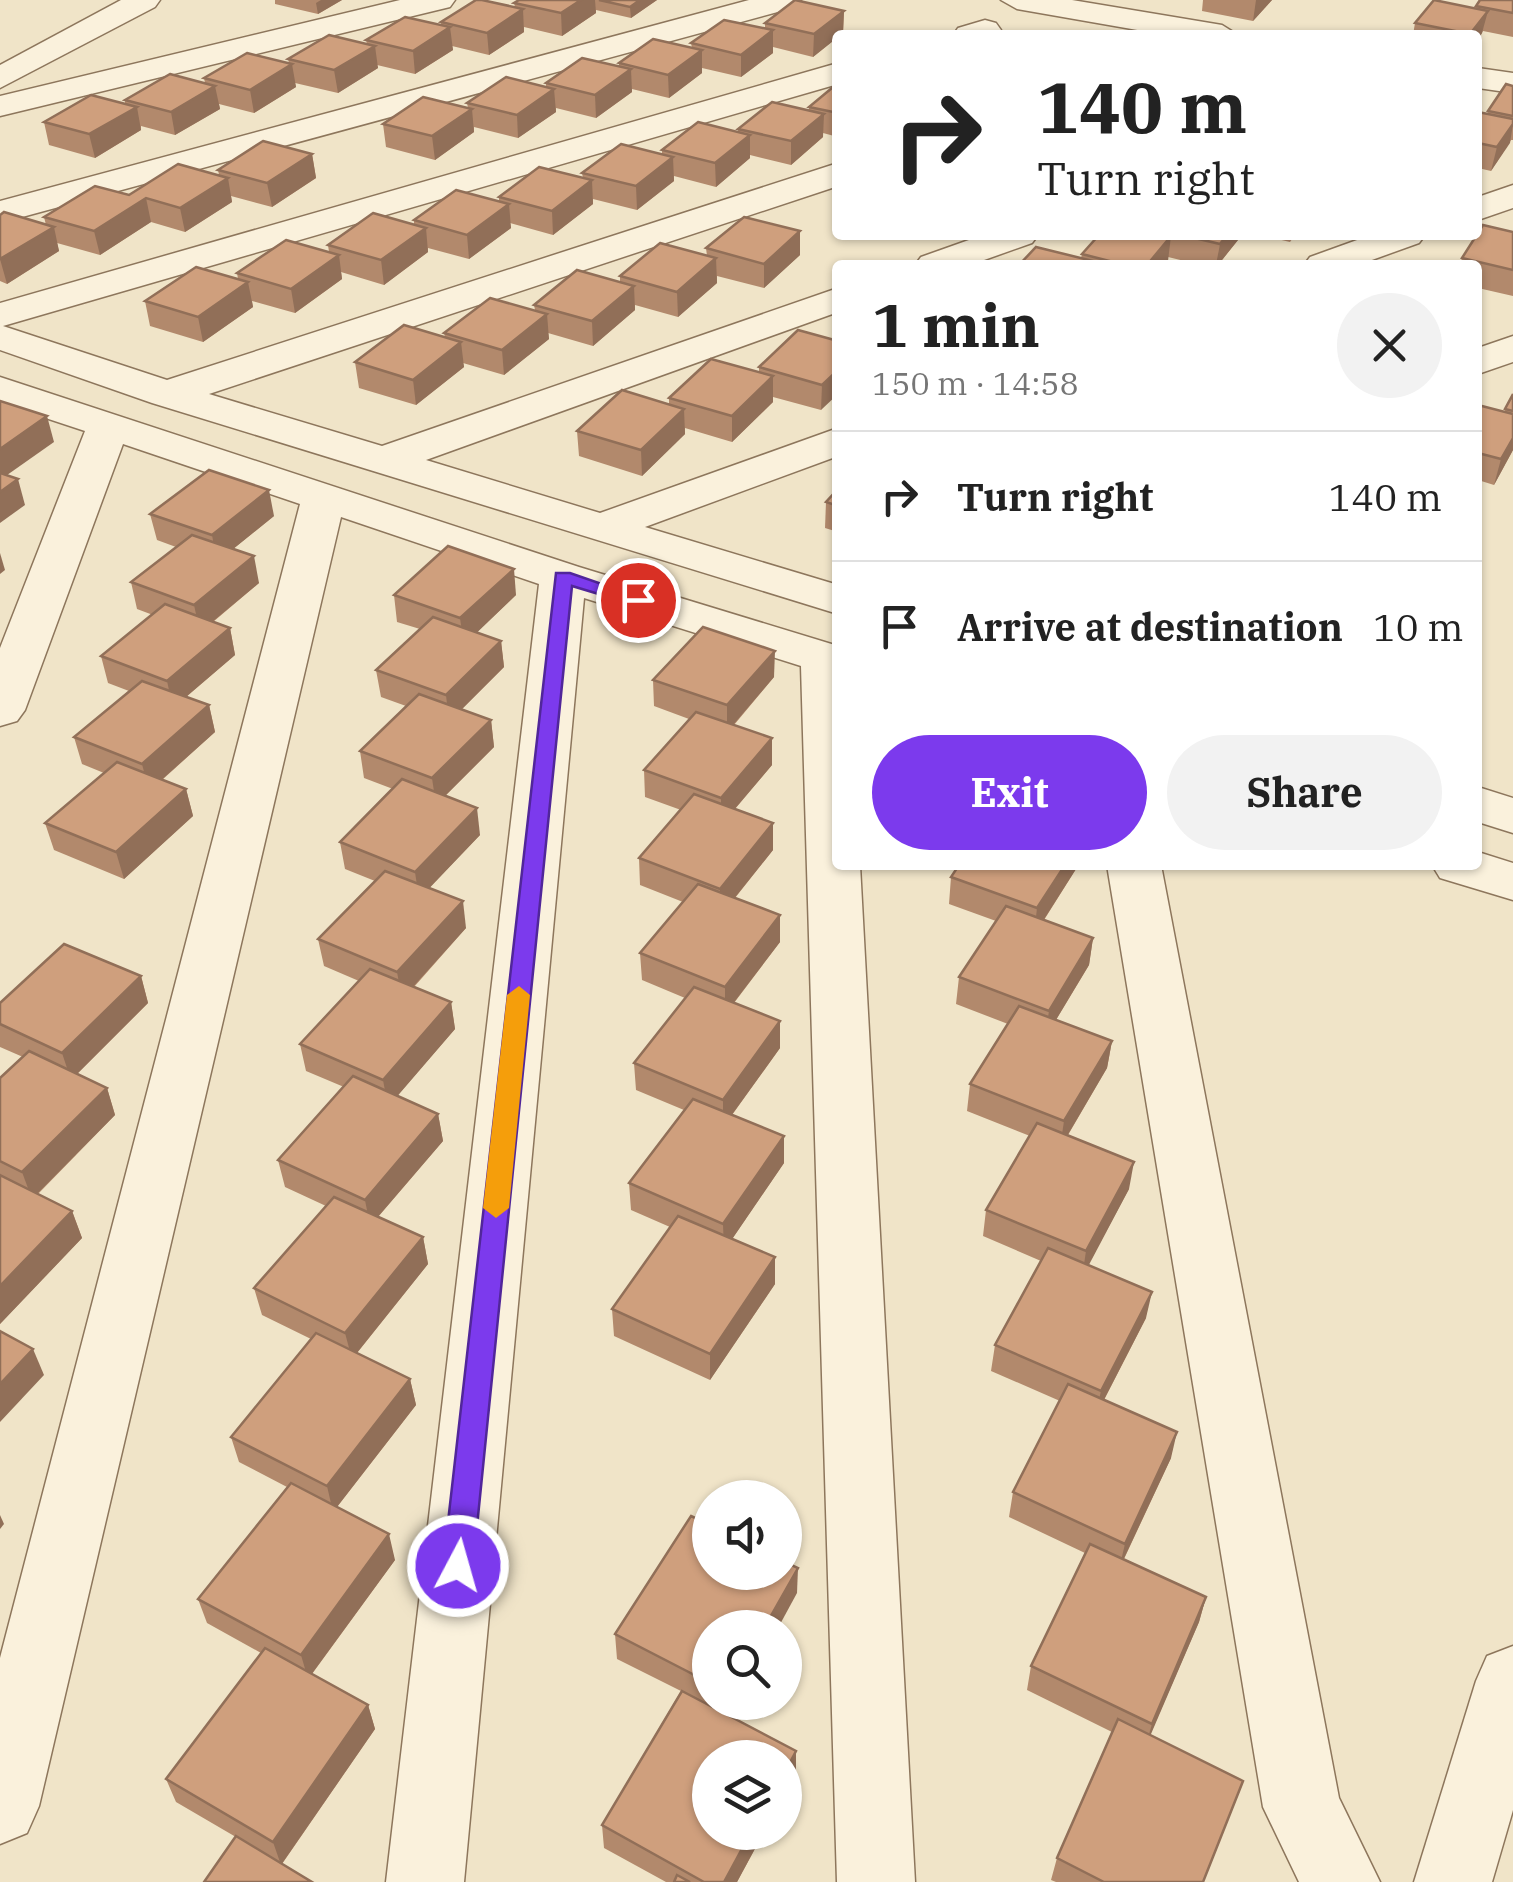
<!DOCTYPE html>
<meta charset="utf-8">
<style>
:root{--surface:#fff;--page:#f2f2f2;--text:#222;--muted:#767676;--line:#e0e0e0;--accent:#7c3aed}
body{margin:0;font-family:"IBM Plex Serif",serif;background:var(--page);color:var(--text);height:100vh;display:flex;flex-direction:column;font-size:38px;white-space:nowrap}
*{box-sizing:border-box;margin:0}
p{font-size:32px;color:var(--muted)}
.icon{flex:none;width:55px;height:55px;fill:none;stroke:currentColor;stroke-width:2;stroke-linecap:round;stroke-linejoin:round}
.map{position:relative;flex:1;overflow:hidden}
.panel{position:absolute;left:832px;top:260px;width:650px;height:610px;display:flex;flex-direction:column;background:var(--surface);border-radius:10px;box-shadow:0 2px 8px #0004}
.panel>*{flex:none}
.top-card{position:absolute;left:832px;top:30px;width:650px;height:210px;border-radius:10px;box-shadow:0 2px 8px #0004;background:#fff;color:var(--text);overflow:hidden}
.fabs{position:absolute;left:692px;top:1480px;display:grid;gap:20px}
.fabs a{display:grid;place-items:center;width:110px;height:110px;border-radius:50%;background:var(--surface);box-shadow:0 2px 8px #0004;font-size:50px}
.pin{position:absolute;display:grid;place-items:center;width:85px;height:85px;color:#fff;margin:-42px;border:5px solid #fff;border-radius:50%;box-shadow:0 2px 10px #0007}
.me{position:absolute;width:110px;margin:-55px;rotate:6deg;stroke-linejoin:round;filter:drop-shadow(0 0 8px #0008)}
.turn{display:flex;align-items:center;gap:35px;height:210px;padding:0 40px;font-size:45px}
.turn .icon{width:130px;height:130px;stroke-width:2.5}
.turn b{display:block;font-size:70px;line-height:85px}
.round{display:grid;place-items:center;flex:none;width:105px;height:105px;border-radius:52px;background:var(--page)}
.overview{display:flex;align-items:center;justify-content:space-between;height:170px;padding:0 40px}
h1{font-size:60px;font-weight:700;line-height:75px}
.cta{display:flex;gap:20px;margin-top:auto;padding:20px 40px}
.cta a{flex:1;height:115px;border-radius:60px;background:var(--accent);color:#fff;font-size:40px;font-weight:700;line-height:115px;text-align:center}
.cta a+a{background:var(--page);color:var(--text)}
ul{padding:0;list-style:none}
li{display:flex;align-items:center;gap:30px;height:130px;padding:0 40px;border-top:2px solid var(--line)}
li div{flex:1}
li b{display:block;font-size:38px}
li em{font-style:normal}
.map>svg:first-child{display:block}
</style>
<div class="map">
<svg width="1513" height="1882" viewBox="0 0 1513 1882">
<rect width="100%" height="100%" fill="#f0e4c8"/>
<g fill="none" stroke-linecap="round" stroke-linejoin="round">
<g stroke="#8d765c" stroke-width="3">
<g id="minor">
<polygon points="121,0 160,0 155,7 0,88 0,65"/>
<polygon points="400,0 455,0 450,7 0,116 0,96"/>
<polygon points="749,0 801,0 796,7 0,223 0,201"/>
<polygon points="1001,0 1072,0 1222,25 1238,35 1166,35 1017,9"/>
<polygon points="985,20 996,23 1001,30 997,35 953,35 958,28"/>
<polygon points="838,63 838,84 3,326 167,380 838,163 838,186 209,394 382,446 838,288 838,312 426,460 600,513 838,428 838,456 645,527 838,585 838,614 152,403 0,350 0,303"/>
<polygon points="1478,68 1513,73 1513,93 1478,88"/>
<polygon points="1513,185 1513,208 1478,220 1478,197"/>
<polygon points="983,235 1038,235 1032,243 970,265 915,265 921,257"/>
<polygon points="1371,235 1425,235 1419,243 1358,265 1304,265 1310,257"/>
<polygon points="1513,336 1513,362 1478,374 1478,348"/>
<polygon points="0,377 579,567 838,646 838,865 860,865 915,1882 837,1882 801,666 584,598 464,1882 386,1882 539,584 341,517 39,1806 27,1833 0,1844 0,1658 300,504 123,444 25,710 17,721 0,726 0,648 85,431 0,403"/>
<polygon points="1478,787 1513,798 1513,833 1478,822"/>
<polygon points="1478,852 1513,863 1513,900 1440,878 1432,865 1478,865"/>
<polygon points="1107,865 1161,865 1339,1798 1380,1882 1299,1882 1263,1807"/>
<polygon points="1513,1646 1513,1810 1492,1882 1414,1882 1476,1681 1487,1656"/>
</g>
</g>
<use href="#minor" fill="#faf1dc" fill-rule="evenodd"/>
</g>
<g fill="#b2896c">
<polygon points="275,0 342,0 318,14 275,4"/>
<polygon points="519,0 657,0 631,18 596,10 596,13 562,36 524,27 524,32 489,55 452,46 453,50 415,74 377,65 378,68 338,93 295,83 296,87 254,113 219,104 220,109 175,135 141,126 141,130 95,158 49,145 44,122 125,104 125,100 205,83 204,78 289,63 288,59 367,44 366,40 441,25 441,22 515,7 514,3"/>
<polygon points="1203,0 1272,0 1253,21 1202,11"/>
<polygon points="1513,0 1513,37 1483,31 1478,40 1478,35 1413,35 1415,23 1475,8 1476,6"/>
<polygon points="844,11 843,33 838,35 838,37 813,57 773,47 773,53 741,77 702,68 702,73 669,98 632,89 632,92 596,118 556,108 556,112 518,138 474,127 474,132 435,160 386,147 383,124 468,108 467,103 546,87 546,83 619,66 619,63 692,48 691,43 765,28 765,23"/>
<polygon points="838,83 838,137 823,133 823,137 791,165 750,155 750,158 716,187 674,176 674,181 637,210 593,199 593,204 553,235 510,223 511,228 469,259 428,248 428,252 384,285 341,272 342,279 295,313 252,301 253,307 203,342 150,326 145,301 238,279 237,273 329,252 328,245 414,225 414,220 499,201 499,197 583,178 582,173 662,154 662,150 738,132 738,129 809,110 809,107"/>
<polygon points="1513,86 1513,140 1511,140 1491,171 1478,168 1478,112 1487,114 1488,111"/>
<polygon points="312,154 316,178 272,207 231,196 232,202 185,232 151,222 100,255 57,243 59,251 7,284 0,281 0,215 46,225 44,217 129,195 219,175 218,170"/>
<polygon points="800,231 800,255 764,288 717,276 717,283 678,317 635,305 635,310 593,346 548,333 549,339 504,375 463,363 464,367 416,405 359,388 355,362 445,337 444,333 535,310 534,305 620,282 620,276 707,256 706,248"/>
<polygon points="1513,232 1513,296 1478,288 1478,265 1460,265 1462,258"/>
<polygon points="1099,235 1242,235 1218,265 1201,265 1168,257 1164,265 1019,265 1081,258 1082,254"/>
<polygon points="1260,235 1295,235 1290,242"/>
<polygon points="838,341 821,410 773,397 773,402 732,442 685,428 685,434 642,476 579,456 577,431 669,404 669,398 759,373 759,367"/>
<polygon points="1513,394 1513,450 1494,485 1478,480 1478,405 1504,412"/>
<polygon points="838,489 838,532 825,528 826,502"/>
<polygon points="150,514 274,516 233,549 259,583 213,622 230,628 235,655 186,697 209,705 215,732 162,780 186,789 193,816 124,879 54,850 45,823 104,773 82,764 74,737 129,691 108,683 101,656 153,615 137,609 131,582 176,547 157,540"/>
<polygon points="394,595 516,595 477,632 501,641 504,667 462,709 491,720 494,747 445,796 480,835 429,888 466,928 414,987 451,1002 455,1029 397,1096 438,1114 443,1141 378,1217 423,1237 428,1264 357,1353 410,1379 416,1405 337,1507 395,1560 312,1674 368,1705 375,1729 282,1864 176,1802 166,1779 261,1653 207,1623 198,1599 287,1487 239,1462 231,1437 311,1339 262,1315 254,1288 326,1206 285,1187 278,1160 344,1087 306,1071 300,1044 359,981 324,966 318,939 375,881 345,869 340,842 393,789 364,778 360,751 406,706 381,697 376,670 420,629 397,622"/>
<polygon points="774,677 734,725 772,738 772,765 735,809 773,850 735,898 780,942 734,1003 780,1048 732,1115 784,1163 732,1239 775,1284 710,1380 614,1336 612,1309 670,1227 631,1210 629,1183 684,1110 636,1090 634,1063 685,998 642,980 640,953 683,902 640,885 639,858 681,810 645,797 644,770 689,719 654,706 653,680"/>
<polygon points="959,865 1077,865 1076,869 1044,920 1093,938 1089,965 1056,1020 1112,1041 1107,1068 1068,1135 1129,1189 1088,1265 1146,1318 1104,1400 1171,1458 1124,1559 1206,1597 1199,1622 1150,1735 1203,1882 1056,1882 1051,1880 1057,1858 1112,1732 1027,1690 1031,1666 1085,1553 1009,1517 1013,1492 1060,1401 991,1371 995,1345 1041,1261 983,1236 986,1210 1030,1136 967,1111 970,1084 1008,1024 956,1004 959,977 996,921 949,904 951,877"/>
<polygon points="141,976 148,1003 77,1074 107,1088 115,1115 38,1194 72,1211 82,1238 0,1324 0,1078 23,1057 0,1047 0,1003"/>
<polygon points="797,1593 710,1628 710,1702 735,1702 728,1715 796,1774 710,1832 764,1832 737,1882 666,1882 604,1848 602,1825 681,1691 617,1659 615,1634"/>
</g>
<g fill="#916f58">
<polygon points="321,0 342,0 318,14 316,3"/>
<polygon points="581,0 595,0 596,13 562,36 561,13"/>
<polygon points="640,0 657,0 631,18 630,7"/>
<polygon points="1256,0 1272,0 1253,21"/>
<polygon points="523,9 524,32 489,55 487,33"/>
<polygon points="844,11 843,33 838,35 838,37 813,57 814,34"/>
<polygon points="1488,11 1482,33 1478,40 1478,35 1470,35"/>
<polygon points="450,27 453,50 415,74 413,51"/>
<polygon points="773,30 773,53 741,77 741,55"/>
<polygon points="375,46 378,68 338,93 334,70"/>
<polygon points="702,50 702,73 669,98 668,75"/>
<polygon points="292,64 296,87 254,113 250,90"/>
<polygon points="631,69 632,92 596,118 595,95"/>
<polygon points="215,86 220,109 175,135 171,112"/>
<polygon points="554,89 556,112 518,138 517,115"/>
<polygon points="137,107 141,130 95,158 89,134"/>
<polygon points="472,109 474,132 435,160 432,136"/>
<polygon points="824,114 823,137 791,165 791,141"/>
<polygon points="1513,124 1510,143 1491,171 1497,147"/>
<polygon points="750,135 750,158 716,187 715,163"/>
<polygon points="312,154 316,178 272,207 267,183"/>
<polygon points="673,157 674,181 637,210 636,186"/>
<polygon points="228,178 232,202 185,232 180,208"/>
<polygon points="592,180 593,204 553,235 552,211"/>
<polygon points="146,198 151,222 100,255 94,231"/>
<polygon points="509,204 511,228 469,259 467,235"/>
<polygon points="54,227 59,251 7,284 0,259"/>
<polygon points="426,228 428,252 384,285 381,260"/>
<polygon points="800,231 800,255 764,288 764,264"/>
<polygon points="1227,235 1242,235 1218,265 1216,265 1220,244"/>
<polygon points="1171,236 1168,261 1164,265 1147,265"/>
<polygon points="339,255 342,279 295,313 291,289"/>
<polygon points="716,258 717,283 678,317 677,292"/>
<polygon points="248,282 253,307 203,342 198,317"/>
<polygon points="634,286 635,310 593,346 592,321"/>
<polygon points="547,314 549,339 504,375 502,350"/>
<polygon points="461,342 464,367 416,405 413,380"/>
<polygon points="838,370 838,394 821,410 822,385"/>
<polygon points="773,376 773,402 732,442 732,416"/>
<polygon points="684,409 685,434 642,476 641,450"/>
<polygon points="47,416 54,442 0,480 0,449"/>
<polygon points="1513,438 1513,450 1494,485 1501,459"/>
<polygon points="18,479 25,505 0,523 0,492"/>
<polygon points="269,490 274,516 217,562 212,535"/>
<polygon points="0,553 5,570 0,574"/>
<polygon points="254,556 259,583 200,632 194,605"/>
<polygon points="514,569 516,595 464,645 460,618"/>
<polygon points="230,628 235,655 173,708 167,681"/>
<polygon points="501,641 504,667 449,722 446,695"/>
<polygon points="775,651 774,677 727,732 727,705"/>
<polygon points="209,705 215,732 149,791 142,764"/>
<polygon points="491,720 494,747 436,805 432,778"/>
<polygon points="772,738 772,765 721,825 721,798"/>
<polygon points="186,789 193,816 124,879 116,852"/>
<polygon points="477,808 480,835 419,899 415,872"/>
<polygon points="773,823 773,850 720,916 720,889"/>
<polygon points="1065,865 1077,865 1076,869 1034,935 1037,908"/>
<polygon points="463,901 466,928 402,999 397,972"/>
<polygon points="780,915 780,942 725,1014 725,987"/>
<polygon points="1093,938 1089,965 1045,1038 1049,1011"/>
<polygon points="141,976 148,1003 71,1080 62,1053"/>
<polygon points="451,1002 455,1029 388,1107 383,1080"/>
<polygon points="780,1021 780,1048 723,1127 723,1100"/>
<polygon points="1112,1041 1107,1068 1060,1148 1064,1121"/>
<polygon points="107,1088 115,1115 32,1199 22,1172"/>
<polygon points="438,1114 443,1141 370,1226 365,1200"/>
<polygon points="784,1136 784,1163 724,1251 723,1224"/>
<polygon points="1134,1162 1129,1189 1082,1278 1086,1251"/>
<polygon points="72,1211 82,1238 0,1324 0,1286"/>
<polygon points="423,1237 428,1264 352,1359 345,1333"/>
<polygon points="775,1257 775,1284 710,1380 710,1354"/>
<polygon points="1152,1292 1146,1318 1095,1417 1101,1391"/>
<polygon points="33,1349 44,1375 0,1422 0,1384"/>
<polygon points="410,1379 416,1405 333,1512 327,1486"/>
<polygon points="1177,1432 1171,1458 1119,1569 1125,1544"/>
<polygon points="0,1515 4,1524 0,1529"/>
<polygon points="389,1534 395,1560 308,1679 301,1655"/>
<polygon points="798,1568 797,1593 778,1628 764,1628"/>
<polygon points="1206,1597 1199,1622 1145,1748 1152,1724"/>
<polygon points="727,1702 735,1702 727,1715"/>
<polygon points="368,1705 375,1729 281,1865 273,1842"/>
<polygon points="796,1751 796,1774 785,1794 785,1772"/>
<polygon points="751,1832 764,1832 737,1882 724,1882"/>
</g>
<g fill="#cf9f7d" stroke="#916f58" stroke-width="2.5">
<polygon points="476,0 482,0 523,9 487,33 441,22"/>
<polygon points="519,0 581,0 561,13 514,3"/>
<polygon points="599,0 640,0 630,7"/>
<polygon points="795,0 844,11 814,34 765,23"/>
<polygon points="1434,0 1488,11 1470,34 1415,23"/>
<polygon points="1480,0 1513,0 1513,13 1476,6"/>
<polygon points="405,17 450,27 413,51 366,40"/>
<polygon points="724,20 773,30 741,55 691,43"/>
<polygon points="329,35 375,46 334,70 288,59"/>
<polygon points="653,39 702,50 668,75 619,63"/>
<polygon points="247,53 292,64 250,90 204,78"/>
<polygon points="582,58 631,69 595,95 546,83"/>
<polygon points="170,74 215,86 171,112 125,100"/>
<polygon points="506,77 554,89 517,115 467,103"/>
<polygon points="838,83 838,113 809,107"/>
<polygon points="1506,84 1513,86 1513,116 1488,111"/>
<polygon points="91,95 137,107 89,134 44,122"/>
<polygon points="423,97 472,109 432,136 383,124"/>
<polygon points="772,102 824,114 791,141 738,129"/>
<polygon points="1478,112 1513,119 1513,124 1497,147 1478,143"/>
<polygon points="698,122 750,135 715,163 662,150"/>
<polygon points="263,141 312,154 267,183 218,170"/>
<polygon points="621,144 673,157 636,186 582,173"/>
<polygon points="178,164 228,178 180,208 146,198 94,231 44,217 95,186 129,195"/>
<polygon points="539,167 592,180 552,211 499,197"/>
<polygon points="456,190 509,204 467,235 414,220"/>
<polygon points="4,212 54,227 0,259 0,215"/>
<polygon points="373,213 426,228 381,260 328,245"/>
<polygon points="744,217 800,231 764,264 706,248"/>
<polygon points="1483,225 1513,232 1513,270 1462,258"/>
<polygon points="1099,235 1166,235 1171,236 1147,265 1125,265 1082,254"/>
<polygon points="1182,235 1227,235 1220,244"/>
<polygon points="286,240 339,255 291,289 237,273"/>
<polygon points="660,243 716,258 677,292 620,276"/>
<polygon points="1036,247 1097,262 1095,265 1019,265"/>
<polygon points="196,267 248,282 198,317 145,301"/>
<polygon points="577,270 634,286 592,321 534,305"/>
<polygon points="490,298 547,314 502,350 444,333"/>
<polygon points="404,325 461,342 413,380 355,362"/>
<polygon points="798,330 838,341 838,370 822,385 759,367"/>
<polygon points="711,359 773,376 732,416 669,398"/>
<polygon points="622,390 684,409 641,450 577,431"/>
<polygon points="1513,394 1513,411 1505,409"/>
<polygon points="0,401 47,416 0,449"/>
<polygon points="1478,405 1513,414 1513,438 1501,459 1478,453"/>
<polygon points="209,470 269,490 212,535 150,514"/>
<polygon points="0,473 18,479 0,492"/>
<polygon points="838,489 838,506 826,502"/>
<polygon points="192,535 254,556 194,605 131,582"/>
<polygon points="448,546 514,569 460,618 394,595"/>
<polygon points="165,604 230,628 167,681 101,656"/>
<polygon points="433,617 501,641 446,695 376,670"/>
<polygon points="703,627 775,651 727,705 653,680"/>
<polygon points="142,681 209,705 142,764 74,737"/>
<polygon points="419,694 491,720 432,778 360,751"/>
<polygon points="696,712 772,738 721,798 644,770"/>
<polygon points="117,762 186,789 116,852 45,823"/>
<polygon points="402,779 477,808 415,872 340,842"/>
<polygon points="694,794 773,823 720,889 639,858"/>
<polygon points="959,865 1065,865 1037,908 951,877"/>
<polygon points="385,871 463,901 397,972 318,939"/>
<polygon points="698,884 780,915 725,987 640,953"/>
<polygon points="1006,906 1093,938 1049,1011 959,977"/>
<polygon points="64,944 141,976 62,1053 0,1024 0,1003"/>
<polygon points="370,969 451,1002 383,1080 300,1044"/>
<polygon points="694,987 780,1021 723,1100 634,1063"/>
<polygon points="1019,1006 1112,1041 1064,1121 970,1084"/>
<polygon points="29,1051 107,1088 22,1172 0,1161 0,1078"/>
<polygon points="353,1076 438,1114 365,1200 278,1160"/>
<polygon points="693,1099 784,1136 723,1224 629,1183"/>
<polygon points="1037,1123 1134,1162 1086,1251 986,1210"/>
<polygon points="0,1175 72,1211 0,1286"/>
<polygon points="334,1197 423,1237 345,1333 254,1288"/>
<polygon points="678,1216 775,1257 710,1354 612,1309"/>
<polygon points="1048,1248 1152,1292 1101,1391 995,1345"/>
<polygon points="0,1331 33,1349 0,1384"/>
<polygon points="316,1333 410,1379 327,1486 231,1437"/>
<polygon points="1068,1384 1177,1432 1125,1544 1013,1492"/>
<polygon points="291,1483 389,1534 301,1655 198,1599"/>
<polygon points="691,1516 710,1525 710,1572 785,1572 785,1562 798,1568 764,1628 710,1628 710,1683 615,1634"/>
<polygon points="1090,1544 1206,1597 1152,1724 1031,1666"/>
<polygon points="265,1648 368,1705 273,1842 166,1779"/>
<polygon points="682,1691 796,1751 785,1772 785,1758 710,1758 710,1832 751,1832 724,1882 704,1882 602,1825"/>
<polygon points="1118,1719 1243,1781 1203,1882 1104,1882 1057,1858"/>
<polygon points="236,1836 312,1882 204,1882"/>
<polygon points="677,1875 690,1882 674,1882"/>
</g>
<polygon fill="#7c3aed" stroke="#51269a" stroke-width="2.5" points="556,573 570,573 648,600 638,606 572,586 473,1566 468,1575 458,1579 448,1575 443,1566"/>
<polygon fill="#f59e0b" points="519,986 530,995 509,1208 496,1218 483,1208 507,995"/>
</svg>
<div class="fabs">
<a><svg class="icon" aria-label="sound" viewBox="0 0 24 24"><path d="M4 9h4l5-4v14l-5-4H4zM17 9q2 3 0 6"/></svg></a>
<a><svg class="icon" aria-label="search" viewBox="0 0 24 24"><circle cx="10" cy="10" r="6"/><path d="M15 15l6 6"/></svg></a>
<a><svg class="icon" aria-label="layers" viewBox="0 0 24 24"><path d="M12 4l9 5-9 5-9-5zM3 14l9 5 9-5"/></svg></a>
</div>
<div class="pin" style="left:638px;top:600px;background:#d93025"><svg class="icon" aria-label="arrive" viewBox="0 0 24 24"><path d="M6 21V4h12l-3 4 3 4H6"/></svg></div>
<svg class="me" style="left:458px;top:1566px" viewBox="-20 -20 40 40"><circle r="17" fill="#7c3aed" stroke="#fff" stroke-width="3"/><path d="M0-11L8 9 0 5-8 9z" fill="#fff"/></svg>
<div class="top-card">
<div class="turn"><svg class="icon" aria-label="right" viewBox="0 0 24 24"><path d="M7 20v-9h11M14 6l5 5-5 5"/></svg><div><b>140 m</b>Turn right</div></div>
</div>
<section class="panel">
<div class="overview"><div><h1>1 min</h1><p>150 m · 14:58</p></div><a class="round"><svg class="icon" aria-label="close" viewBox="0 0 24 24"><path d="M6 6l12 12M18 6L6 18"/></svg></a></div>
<ul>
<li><svg class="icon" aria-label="right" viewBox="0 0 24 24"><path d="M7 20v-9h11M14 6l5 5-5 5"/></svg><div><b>Turn right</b></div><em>140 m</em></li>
<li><svg class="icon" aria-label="arrive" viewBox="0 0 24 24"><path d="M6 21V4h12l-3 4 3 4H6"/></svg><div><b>Arrive at destination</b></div><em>10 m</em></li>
</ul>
<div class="cta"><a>Exit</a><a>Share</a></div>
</section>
</div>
